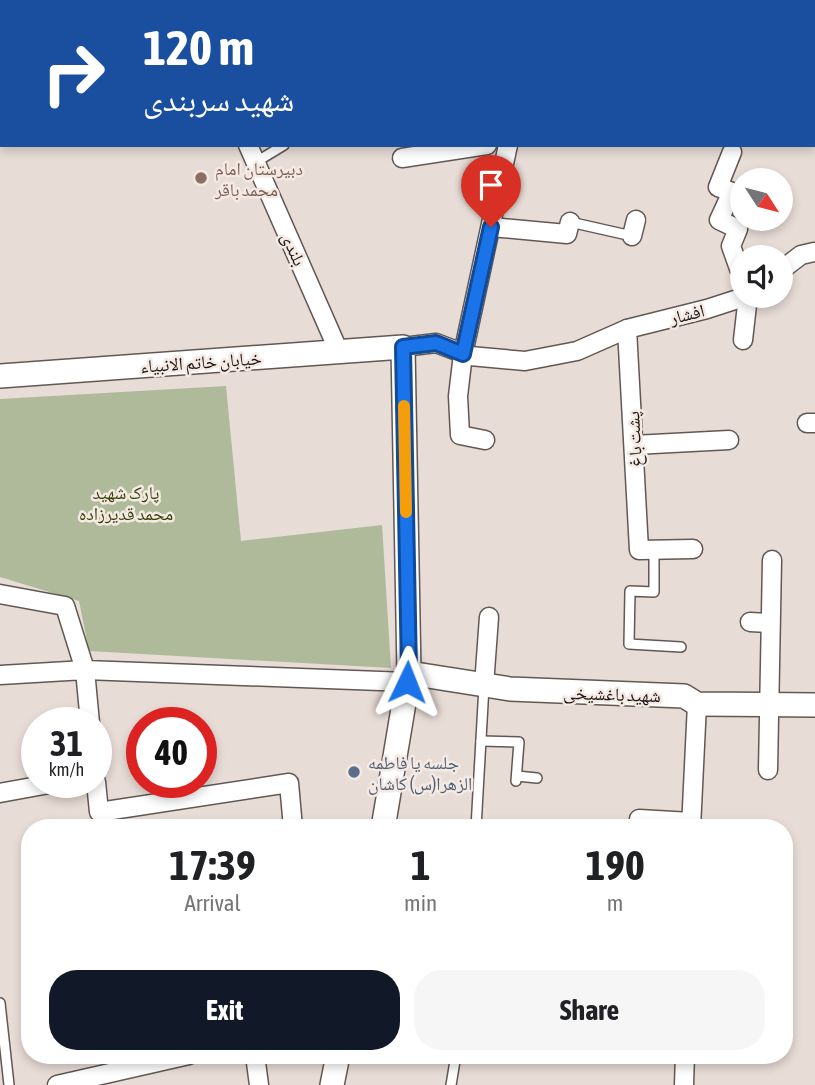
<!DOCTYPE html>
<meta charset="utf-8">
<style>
:root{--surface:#fff;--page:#f6f6f6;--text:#202124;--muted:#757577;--accent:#111827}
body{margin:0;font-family:"Asap Condensed","Noto Naskh Arabic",sans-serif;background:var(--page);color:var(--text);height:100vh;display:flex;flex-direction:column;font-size:26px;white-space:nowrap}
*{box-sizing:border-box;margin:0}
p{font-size:23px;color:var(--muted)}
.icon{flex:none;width:38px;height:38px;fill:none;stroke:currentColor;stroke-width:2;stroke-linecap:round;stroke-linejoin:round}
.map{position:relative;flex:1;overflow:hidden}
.panel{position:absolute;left:21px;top:819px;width:772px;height:245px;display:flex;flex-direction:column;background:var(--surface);border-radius:28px;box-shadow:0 4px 10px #0003}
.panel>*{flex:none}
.top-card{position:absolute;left:0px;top:0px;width:816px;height:147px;box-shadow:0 4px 10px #0003;background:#1a4fa0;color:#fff;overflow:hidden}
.needle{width:46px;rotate:126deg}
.fabs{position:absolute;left:730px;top:168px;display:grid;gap:14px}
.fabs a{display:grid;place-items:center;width:63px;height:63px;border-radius:50%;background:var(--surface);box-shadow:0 4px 10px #0003;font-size:35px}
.speed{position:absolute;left:21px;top:707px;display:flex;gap:14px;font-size:35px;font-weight:700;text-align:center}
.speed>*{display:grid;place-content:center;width:91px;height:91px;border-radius:50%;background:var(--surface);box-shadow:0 4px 10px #0003;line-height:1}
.speed small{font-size:18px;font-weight:400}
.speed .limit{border:10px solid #d22;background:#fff;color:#111}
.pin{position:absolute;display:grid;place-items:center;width:60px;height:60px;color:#fff;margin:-72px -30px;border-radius:50% 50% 50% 0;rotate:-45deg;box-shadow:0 0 7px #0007}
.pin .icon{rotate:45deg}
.me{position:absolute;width:77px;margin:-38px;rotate:2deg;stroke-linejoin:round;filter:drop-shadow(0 0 5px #0008)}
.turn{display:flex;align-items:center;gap:24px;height:147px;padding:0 28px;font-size:32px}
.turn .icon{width:91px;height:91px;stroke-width:2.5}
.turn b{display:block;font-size:49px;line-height:60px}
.eta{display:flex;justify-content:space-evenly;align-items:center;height:119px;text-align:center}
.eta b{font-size:42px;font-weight:700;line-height:49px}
.primary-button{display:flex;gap:14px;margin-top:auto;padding:14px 28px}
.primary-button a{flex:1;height:80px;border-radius:28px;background:var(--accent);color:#fff;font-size:28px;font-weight:700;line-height:80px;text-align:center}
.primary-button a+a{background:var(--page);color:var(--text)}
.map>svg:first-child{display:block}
</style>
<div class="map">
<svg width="815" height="1085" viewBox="0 0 815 1085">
<rect width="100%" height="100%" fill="#e8dcd6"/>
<polygon fill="#afba9b" points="226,386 241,541 382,525 391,668 89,651 79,601 0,577 0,399"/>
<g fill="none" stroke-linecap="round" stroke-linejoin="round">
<g stroke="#625853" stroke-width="12">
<g id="service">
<polyline points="648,2 649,0"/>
<polyline points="256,162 284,145"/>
<polyline points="570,222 632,236"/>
<polyline points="654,549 654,592 630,591 629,644 681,647"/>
<polyline points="481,741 519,742 516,781"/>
<polyline points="517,776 537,778"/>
<polyline points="476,828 484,686"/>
<polyline points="0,1003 9,1085"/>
<polyline points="451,1085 456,1055"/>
</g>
</g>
<g stroke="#625853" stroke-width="21">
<g id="minor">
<polyline points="185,0 186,2"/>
<polyline points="233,2 235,0"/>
<polyline points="531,2 531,0"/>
<polyline points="814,90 815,89"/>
<polyline points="248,145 339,352"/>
<polyline points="732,152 718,187 732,192 719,220 738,229 731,246 742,277"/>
<polyline points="402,158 487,145"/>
<polyline points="491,227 567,234 570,222"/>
<polyline points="632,236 636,220"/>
<polyline points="780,271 801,255 814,252"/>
<polyline points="627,329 639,550 693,549"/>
<polyline points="743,340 748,296"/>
<polyline points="403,347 436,343 470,356 525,361 577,351 627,329 707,309 747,296"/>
<polyline points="807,423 815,423"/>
<polyline points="485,440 460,435 458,396 463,354 508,145"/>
<polyline points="634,445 729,440"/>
<polyline points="0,594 65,606 85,670 407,682"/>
<polyline points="750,622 770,623"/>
<polyline points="0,675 85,670 90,723"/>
<polyline points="484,685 489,617"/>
<polyline points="768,770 772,560"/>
<polyline points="96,782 99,812 289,783 293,828"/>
<polyline points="0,793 60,782"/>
<polyline points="639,819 691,822"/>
<polyline points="691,828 697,704"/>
<polyline points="255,1055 259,1085"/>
<polyline points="57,1085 189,1055"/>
<polyline points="684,1085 685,1055"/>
</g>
</g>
<g stroke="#625853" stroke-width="26">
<g id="tertiary">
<polyline points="0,376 403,347 409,673 383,828"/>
<polyline points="409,673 510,689 684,696 697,704 815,705"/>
<polyline points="332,1085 338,1055"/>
</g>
</g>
<use href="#service" stroke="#fff" stroke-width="9"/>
<use href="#minor" stroke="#fff" stroke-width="18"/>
<use href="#tertiary" stroke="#fff" stroke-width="23"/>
</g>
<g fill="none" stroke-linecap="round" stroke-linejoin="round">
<g stroke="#114b97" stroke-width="18">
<polyline id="route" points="407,682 409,673 403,347 436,343 463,354 491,227"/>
</g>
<use href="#route" stroke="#1a73e8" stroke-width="12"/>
<polyline stroke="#f59e0b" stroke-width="12" points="404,406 406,512"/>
</g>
<circle fill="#8d6e63" stroke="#f5e9e3" stroke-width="2.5" cx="201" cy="178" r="7"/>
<circle fill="#5c6f8a" stroke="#f5e9e3" stroke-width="2.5" cx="354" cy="772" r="7"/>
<g text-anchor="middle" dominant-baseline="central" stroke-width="5" stroke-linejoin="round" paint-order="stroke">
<g font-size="18" fill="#785e54" stroke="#f5e9e3" text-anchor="start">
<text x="215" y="168">دبیرستان امام<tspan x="215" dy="21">محمد باقر</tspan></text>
</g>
<g font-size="18" fill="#191513" stroke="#f5e9e3">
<text transform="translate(294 249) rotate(66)">بلندی</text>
<text transform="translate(687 314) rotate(-14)">افشار</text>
<text transform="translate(201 362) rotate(-4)">خیابان خاتم الانبیاء</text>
<text transform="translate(634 439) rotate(-93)">پشت باغ</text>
<text transform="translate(612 694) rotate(2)">شهید باغشیخی</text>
</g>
<g font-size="18" fill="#354307" stroke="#f5e9e3">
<text x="126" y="492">پارک شهید<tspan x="126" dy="21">محمد قدیرزاده</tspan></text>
</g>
<g font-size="18" fill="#4e5e75" stroke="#f5e9e3" text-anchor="start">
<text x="368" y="762">جلسه یا فاطمه<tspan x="368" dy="21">الزهرا(س) کاشان</tspan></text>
</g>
</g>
</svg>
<div class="fabs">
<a><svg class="needle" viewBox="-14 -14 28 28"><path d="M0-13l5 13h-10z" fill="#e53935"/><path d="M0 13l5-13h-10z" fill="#757577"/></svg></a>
<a><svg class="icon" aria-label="sound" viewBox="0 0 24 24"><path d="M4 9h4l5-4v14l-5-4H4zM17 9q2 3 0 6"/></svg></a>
</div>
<div class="speed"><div>31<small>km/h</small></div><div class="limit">40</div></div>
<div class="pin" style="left:491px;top:227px;background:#d93025"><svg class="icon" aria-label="arrive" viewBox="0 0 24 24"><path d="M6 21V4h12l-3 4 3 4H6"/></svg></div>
<svg class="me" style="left:407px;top:682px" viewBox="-20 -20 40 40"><path d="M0-17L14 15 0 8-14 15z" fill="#1a73e8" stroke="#fff" stroke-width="4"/></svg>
<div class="top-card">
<div class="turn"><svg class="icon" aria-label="right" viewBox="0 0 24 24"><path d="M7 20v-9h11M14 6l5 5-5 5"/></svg><div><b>120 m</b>شهید سربندی</div></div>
</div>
<section class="panel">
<div class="eta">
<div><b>17:39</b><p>Arrival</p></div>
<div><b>1</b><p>min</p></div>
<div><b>190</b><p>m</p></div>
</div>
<div class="primary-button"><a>Exit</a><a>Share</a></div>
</section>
</div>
